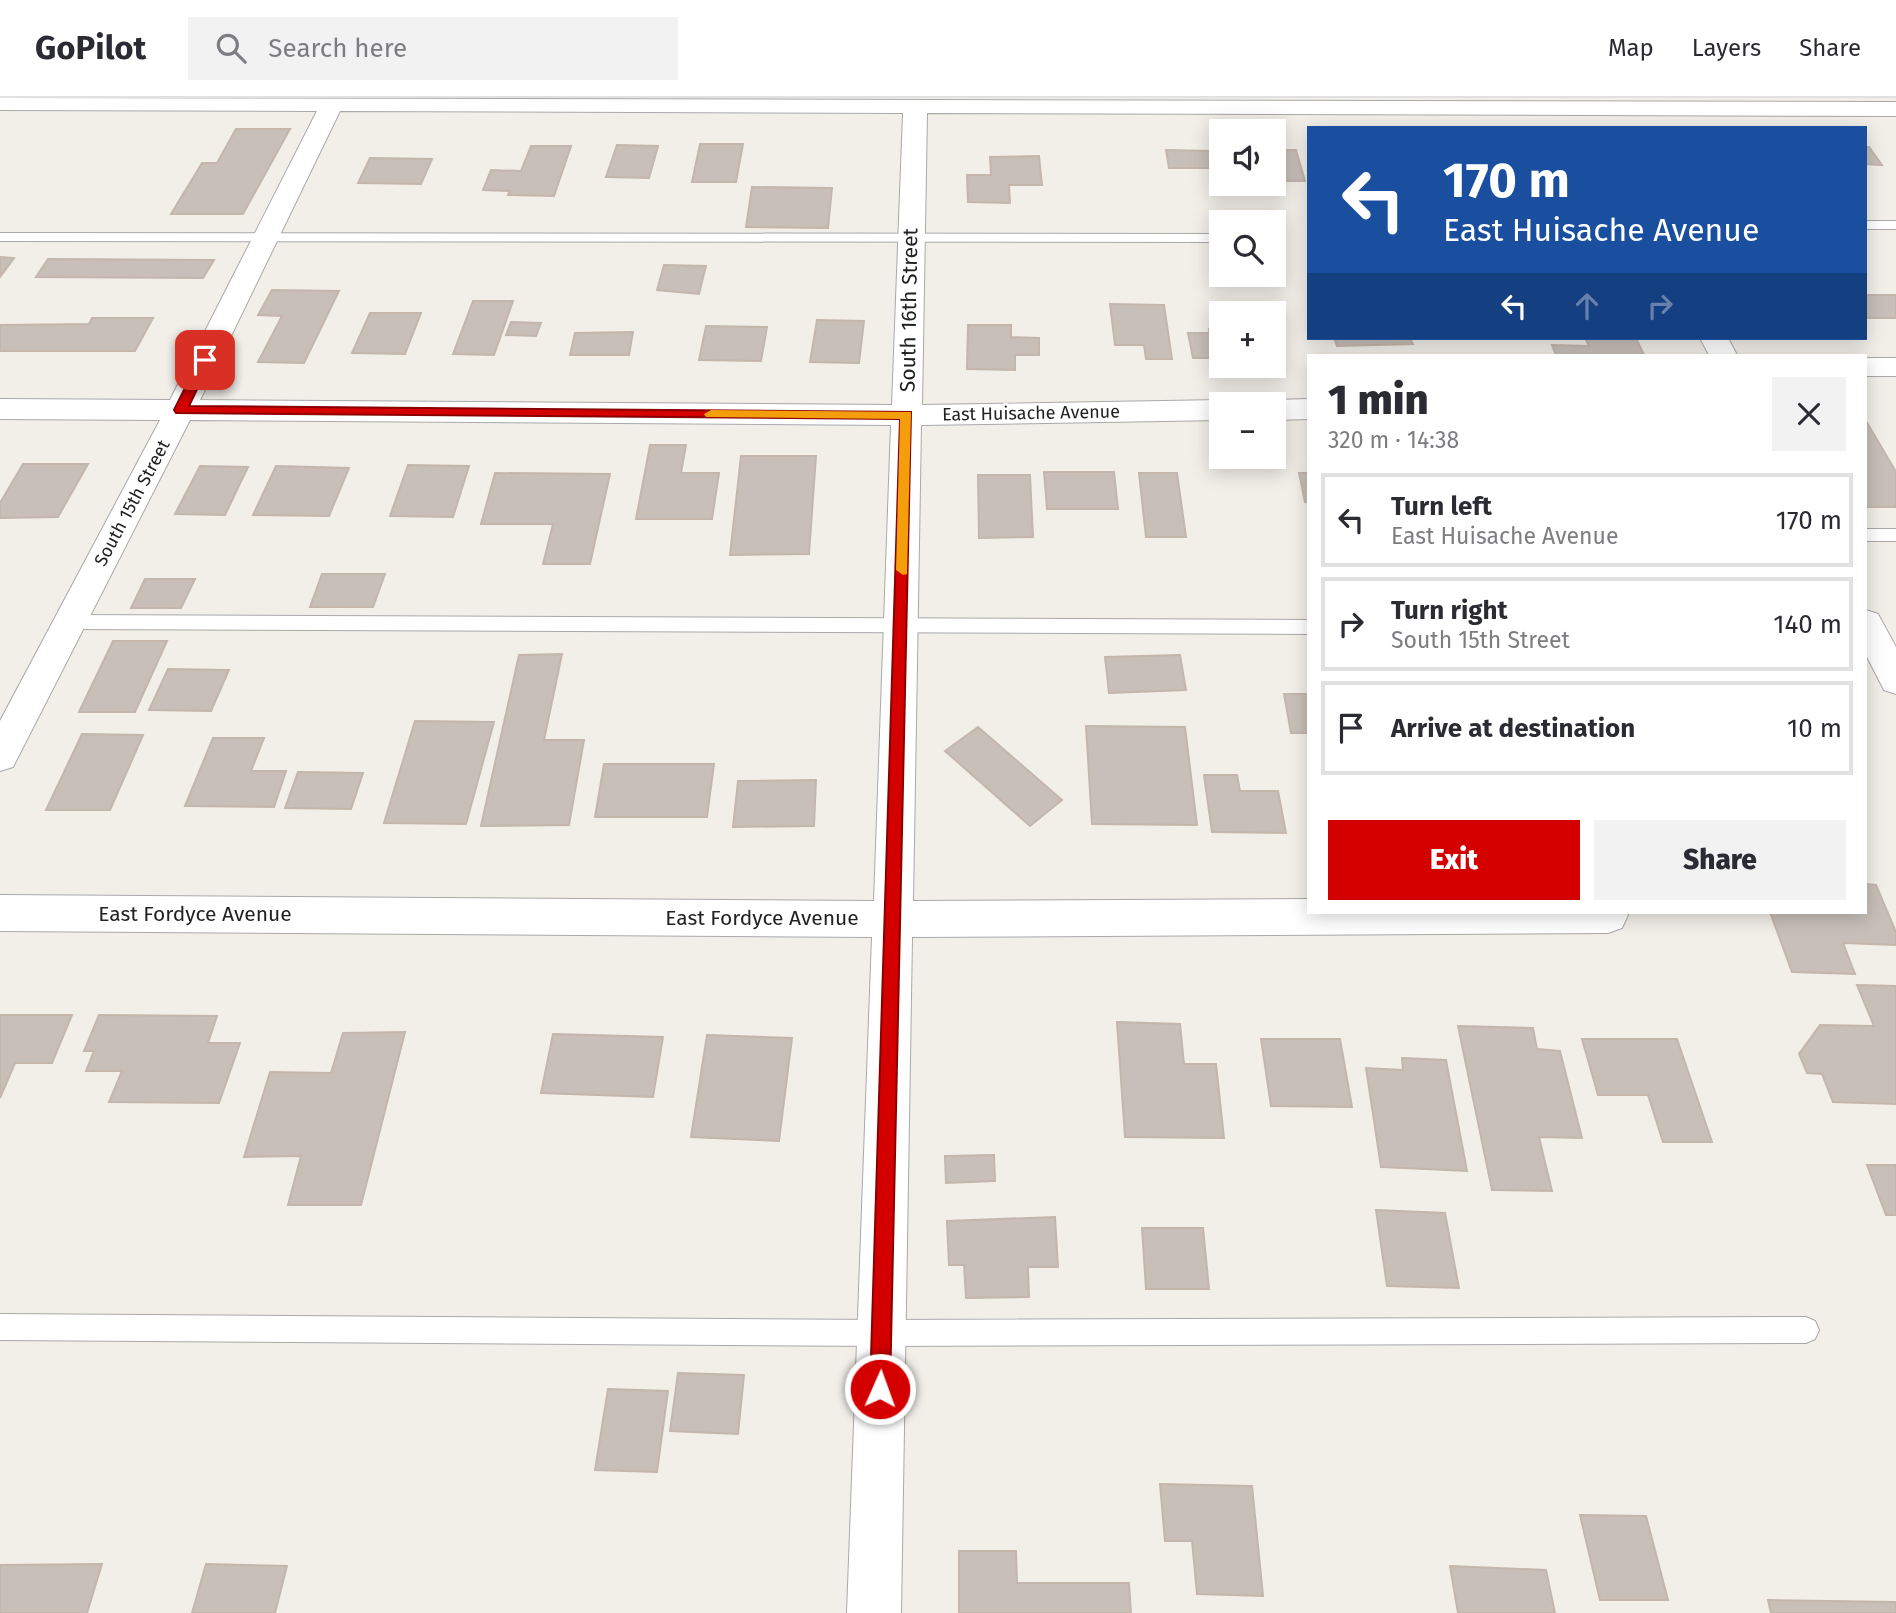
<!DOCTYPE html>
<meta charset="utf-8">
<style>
:root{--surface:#fff;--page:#f2f2f3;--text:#2b2b33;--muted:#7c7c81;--line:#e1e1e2;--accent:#d40000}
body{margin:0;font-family:"Fira Sans",sans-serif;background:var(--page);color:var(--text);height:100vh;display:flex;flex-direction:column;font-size:26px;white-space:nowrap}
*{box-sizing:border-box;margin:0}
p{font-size:23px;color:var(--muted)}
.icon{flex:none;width:38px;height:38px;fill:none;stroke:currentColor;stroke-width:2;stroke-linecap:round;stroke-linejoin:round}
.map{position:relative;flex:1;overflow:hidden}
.panel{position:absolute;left:1307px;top:256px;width:560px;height:560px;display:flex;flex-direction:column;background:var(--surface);border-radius:0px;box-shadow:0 4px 18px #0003}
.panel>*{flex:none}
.guide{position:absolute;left:1307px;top:28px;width:560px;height:214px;border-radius:0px;box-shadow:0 4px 18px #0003;background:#1a4fa0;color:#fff;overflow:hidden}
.tools{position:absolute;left:1209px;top:21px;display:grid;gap:14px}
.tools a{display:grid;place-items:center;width:77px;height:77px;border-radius:0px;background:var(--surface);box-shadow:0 4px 18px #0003;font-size:35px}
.pin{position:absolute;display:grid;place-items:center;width:60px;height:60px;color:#fff;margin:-30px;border-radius:14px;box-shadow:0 4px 10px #0006}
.me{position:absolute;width:77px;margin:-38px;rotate:2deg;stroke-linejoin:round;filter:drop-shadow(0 0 5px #0008)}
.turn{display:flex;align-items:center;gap:24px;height:147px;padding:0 21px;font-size:32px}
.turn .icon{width:91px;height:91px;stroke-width:2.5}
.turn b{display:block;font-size:49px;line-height:60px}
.lanes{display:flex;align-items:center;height:66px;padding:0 21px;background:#0003;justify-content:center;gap:35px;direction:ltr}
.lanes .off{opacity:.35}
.round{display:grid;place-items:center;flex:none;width:74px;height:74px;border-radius:0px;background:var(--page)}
.overview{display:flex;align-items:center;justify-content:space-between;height:119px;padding:0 21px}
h1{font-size:42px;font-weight:800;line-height:52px}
.primary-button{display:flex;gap:14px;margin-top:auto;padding:14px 21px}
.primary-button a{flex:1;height:80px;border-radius:0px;background:var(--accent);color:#fff;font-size:28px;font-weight:800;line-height:80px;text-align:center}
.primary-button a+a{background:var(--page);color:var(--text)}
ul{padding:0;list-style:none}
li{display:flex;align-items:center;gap:21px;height:94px;margin:0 14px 10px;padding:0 7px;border:4px solid var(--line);border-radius:0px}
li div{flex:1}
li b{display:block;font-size:26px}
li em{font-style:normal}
header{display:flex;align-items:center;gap:42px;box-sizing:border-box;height:98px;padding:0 35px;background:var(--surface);border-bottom:2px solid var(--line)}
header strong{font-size:33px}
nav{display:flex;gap:38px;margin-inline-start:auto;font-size:24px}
.search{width:490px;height:63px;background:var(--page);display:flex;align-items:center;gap:18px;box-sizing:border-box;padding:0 24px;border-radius:0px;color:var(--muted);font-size:26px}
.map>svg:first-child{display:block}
</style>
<header>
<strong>GoPilot</strong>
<div class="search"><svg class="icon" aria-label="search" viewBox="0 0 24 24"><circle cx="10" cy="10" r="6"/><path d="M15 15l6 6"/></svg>Search here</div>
<nav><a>Map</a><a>Layers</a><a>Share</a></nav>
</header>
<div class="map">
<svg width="1896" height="1515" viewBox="0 0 1896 1515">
<rect width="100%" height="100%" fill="#f2efe9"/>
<g fill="#c7bfb8" stroke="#c4b6ab" stroke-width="2">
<polygon points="236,31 290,31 243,116 171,116 202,65 217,65"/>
<polygon points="700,46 743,46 736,84 692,84"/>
<polygon points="617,47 658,48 649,80 606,79"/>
<polygon points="531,48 571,48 554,98 508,97 510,93 483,92 491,72 521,73"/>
<polygon points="1866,49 1869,49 1882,67 1866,66"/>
<polygon points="1166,52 1212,53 1216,70 1169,70"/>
<polygon points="1274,52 1296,52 1305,83 1274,83"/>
<polygon points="1039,58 1042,87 1009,87 1010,105 968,104 967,77 991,77 990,59"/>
<polygon points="370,60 432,61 421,86 358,85"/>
<polygon points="752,89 832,90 828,130 746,129"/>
<polygon points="0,159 14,160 0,179"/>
<polygon points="48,161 214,162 203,180 36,179"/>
<polygon points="664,167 706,168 699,196 657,192"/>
<polygon points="272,192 339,193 304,265 258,264 282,218 258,217"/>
<rect x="1866" y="197" width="30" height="23"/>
<polygon points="473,203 513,203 494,257 453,256"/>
<polygon points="1110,206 1164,207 1172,261 1146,261 1144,247 1115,247"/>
<polygon points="370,215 421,215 405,256 352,255"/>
<polygon points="92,220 153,220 135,253 0,253 0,227 89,226"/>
<polygon points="817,222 864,223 859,265 810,264"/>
<polygon points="511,224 541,225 536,238 506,237"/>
<polygon points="968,227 1011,227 1011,239 1039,240 1039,257 1015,257 1015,272 967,271"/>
<polygon points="706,228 767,229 761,263 699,262"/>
<polygon points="1209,231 1222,231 1222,268 1211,268 1210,260 1193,260 1188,235 1210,235"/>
<polygon points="633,234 629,257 570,257 575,235"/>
<polygon points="1334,240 1410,240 1413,246 1337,248"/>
<polygon points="1585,240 1636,240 1644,257 1556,257 1552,247 1589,248"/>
<polygon points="1866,323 1896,374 1896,409 1866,409"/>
<polygon points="650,347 686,347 681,375 719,375 712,421 636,421"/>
<polygon points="741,358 816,358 809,456 730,457"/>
<polygon points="23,366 88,366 58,419 0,420 0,405"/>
<polygon points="408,367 469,368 453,419 390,418"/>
<polygon points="200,368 248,369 225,417 175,416"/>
<polygon points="276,368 349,370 329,418 253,417"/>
<polygon points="1044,374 1114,374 1118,411 1047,411"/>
<polygon points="495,375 610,376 590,466 543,466 553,426 481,426"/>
<polygon points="1139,375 1177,375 1186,439 1146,439"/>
<polygon points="1299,375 1309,375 1309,404 1305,404"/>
<polygon points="978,377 1030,377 1033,439 979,440"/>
<polygon points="322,476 385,476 373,509 310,509"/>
<polygon points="145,481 195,481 181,510 131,510"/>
<polygon points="113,543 167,543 135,614 79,614"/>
<polygon points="562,556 544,642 584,642 569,727 481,728 519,557"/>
<polygon points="1180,557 1186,592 1109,595 1105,559"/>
<polygon points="168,571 229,572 211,613 149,612"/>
<polygon points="1284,596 1309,596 1309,635 1291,635"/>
<polygon points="415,623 494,624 466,726 384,725"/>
<polygon points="1086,628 1185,629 1197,727 1092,726"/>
<polygon points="978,629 1062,702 1030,728 945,653"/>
<polygon points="82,636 143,637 110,712 46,712"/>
<polygon points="213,640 264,640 251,673 286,673 274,709 185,708"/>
<polygon points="604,666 714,666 707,719 595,719"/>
<polygon points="298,674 363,675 351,711 285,710"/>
<polygon points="1204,677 1237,677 1240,693 1278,693 1286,735 1212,734"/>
<polygon points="816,682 814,728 733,729 738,683"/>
<polygon points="1866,786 1876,787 1896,834 1896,847 1843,845 1855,876 1792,874 1770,814 1866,814"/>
<polygon points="1857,887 1896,888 1896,1006 1833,1004 1822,976 1807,975 1799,956 1820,927 1874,928"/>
<polygon points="0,917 72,917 52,965 15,965 0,1000"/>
<polygon points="99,917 217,918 208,945 240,945 219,1005 109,1004 122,973 86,973 94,953 84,953"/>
<polygon points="1117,924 1180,926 1184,966 1216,966 1224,1040 1125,1039"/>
<polygon points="1458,928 1533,930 1537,951 1560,953 1582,1040 1539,1039 1552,1093 1492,1092"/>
<polygon points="405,934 361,1107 288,1107 301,1058 244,1059 270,974 331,975 343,935"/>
<polygon points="553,936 663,939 653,999 541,995"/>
<polygon points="707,937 792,940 779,1043 691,1039"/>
<polygon points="1261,941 1340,941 1352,1009 1271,1008"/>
<polygon points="1582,941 1677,941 1712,1044 1663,1044 1648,997 1598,997"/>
<polygon points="1402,960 1446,962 1467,1073 1381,1069 1366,970 1403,972"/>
<polygon points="994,1057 995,1083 946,1085 945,1058"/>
<polygon points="1867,1067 1896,1067 1896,1117 1886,1117"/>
<polygon points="1376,1112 1445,1115 1459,1190 1387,1188"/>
<polygon points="1055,1119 1058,1169 1028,1169 1029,1199 966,1200 964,1167 949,1167 947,1123"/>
<polygon points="1142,1130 1203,1130 1209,1191 1146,1191"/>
<polygon points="678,1275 744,1277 738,1336 670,1333"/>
<polygon points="608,1291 668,1293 657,1374 595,1372"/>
<polygon points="1160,1386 1252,1388 1263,1498 1197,1496 1192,1443 1165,1443"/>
<polygon points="1580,1417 1646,1418 1668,1502 1600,1502"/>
<polygon points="959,1453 1016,1453 1017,1485 1129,1485 1131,1515 959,1515"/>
<polygon points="102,1466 87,1515 0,1515 0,1467"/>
<polygon points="206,1466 287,1468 275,1515 192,1515"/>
<polygon points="1450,1468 1546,1472 1555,1515 1458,1515"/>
<polygon points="1768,1502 1896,1504 1896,1515 1771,1515"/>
</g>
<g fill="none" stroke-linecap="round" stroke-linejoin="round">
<g stroke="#a9a9a9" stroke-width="2">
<g id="service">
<rect x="1866" y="123" width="30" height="8"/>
<polygon points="0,135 1222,136 1222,144 0,143"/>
<rect x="1866" y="431" width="30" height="12"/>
<polygon points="70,517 1309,522 1309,536 70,531 63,529 61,524 63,519"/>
<polygon points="0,1216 882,1222 1806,1219 1815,1223 1819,1232 1815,1241 1806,1245 882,1248 0,1242"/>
</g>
</g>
<g stroke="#a9a9a9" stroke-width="2">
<g id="minor">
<path d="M0,0L1896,4V18L927,15L922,307L1222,302L1233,306H1222V322L921,327L913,803L1309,801V814H1626L1628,817L1622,830L1608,835L912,839L901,1515H847L872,839L0,833V797L874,803L891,327L190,322L13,669L0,673V623L160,322L0,321V301L170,302L317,13L0,12ZM340,13L903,15L892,307L200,302Z"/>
<polygon points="1700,240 1728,240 1737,257 1709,257"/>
<rect x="1866" y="260" width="30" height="18"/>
<polygon points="1309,301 1309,321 1274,322 1274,306 1263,306 1274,302"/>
<polygon points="1866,512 1878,516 1896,549 1896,596 1884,592 1866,557"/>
</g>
</g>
<use href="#service" fill="#fff" fill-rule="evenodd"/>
<use href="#minor" fill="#fff" fill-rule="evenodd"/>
</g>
<polygon fill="#d40000" stroke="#8a0000" stroke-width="2" points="205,259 211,262 189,308 911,314 890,1291 887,1298 880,1301 873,1298 870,1291 900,321 176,315 174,312 199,262"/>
<polygon fill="#f59e0b" points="711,312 911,314 907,476 903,477 896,472 900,321 706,319 704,316"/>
<g text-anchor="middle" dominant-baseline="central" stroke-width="5" stroke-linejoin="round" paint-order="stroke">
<g font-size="18" fill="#222" stroke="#fff">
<text transform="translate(1031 315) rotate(-1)">East Huisache Avenue</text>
<text transform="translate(132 405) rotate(-62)">South 15th Street</text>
</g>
<g font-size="21" fill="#222" stroke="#fff">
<text transform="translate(909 212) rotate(-89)">South 16th Street</text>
<text x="195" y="816">East Fordyce Avenue</text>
<text x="762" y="820">East Fordyce Avenue</text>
</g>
</g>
</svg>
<div class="tools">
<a><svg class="icon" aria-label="sound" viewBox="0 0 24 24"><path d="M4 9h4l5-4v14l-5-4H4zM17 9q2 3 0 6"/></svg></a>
<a><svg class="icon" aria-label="search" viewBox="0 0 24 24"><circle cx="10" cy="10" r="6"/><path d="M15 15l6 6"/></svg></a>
<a>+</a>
<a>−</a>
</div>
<div class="pin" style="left:205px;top:262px;background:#d93025"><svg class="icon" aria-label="arrive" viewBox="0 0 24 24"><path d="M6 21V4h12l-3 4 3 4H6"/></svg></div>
<svg class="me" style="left:880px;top:1291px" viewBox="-20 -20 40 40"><circle r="17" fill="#d40000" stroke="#fff" stroke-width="3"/><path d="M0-11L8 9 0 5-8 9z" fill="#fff"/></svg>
<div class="guide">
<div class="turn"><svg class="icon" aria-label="left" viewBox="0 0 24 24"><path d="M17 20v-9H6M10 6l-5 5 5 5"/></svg><div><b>170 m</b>East Huisache Avenue</div></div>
<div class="lanes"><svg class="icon" aria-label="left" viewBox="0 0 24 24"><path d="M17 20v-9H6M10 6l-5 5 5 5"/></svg><svg class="icon off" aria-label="ahead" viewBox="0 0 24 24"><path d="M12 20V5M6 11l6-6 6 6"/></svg><svg class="icon off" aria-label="right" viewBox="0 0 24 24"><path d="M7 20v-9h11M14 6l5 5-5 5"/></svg></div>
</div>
<section class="panel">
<div class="overview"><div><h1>1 min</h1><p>320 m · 14:38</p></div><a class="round"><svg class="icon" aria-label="close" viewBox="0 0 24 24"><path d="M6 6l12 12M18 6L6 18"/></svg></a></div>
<ul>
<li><svg class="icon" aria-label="left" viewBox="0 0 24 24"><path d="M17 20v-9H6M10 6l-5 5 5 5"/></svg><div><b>Turn left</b><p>East Huisache Avenue</p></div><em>170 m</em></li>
<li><svg class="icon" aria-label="right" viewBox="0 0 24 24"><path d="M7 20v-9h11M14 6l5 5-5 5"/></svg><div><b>Turn right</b><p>South 15th Street</p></div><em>140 m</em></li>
<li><svg class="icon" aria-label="arrive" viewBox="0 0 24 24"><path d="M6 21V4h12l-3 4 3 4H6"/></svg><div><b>Arrive at destination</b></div><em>10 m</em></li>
</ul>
<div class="primary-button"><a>Exit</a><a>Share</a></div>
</section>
</div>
